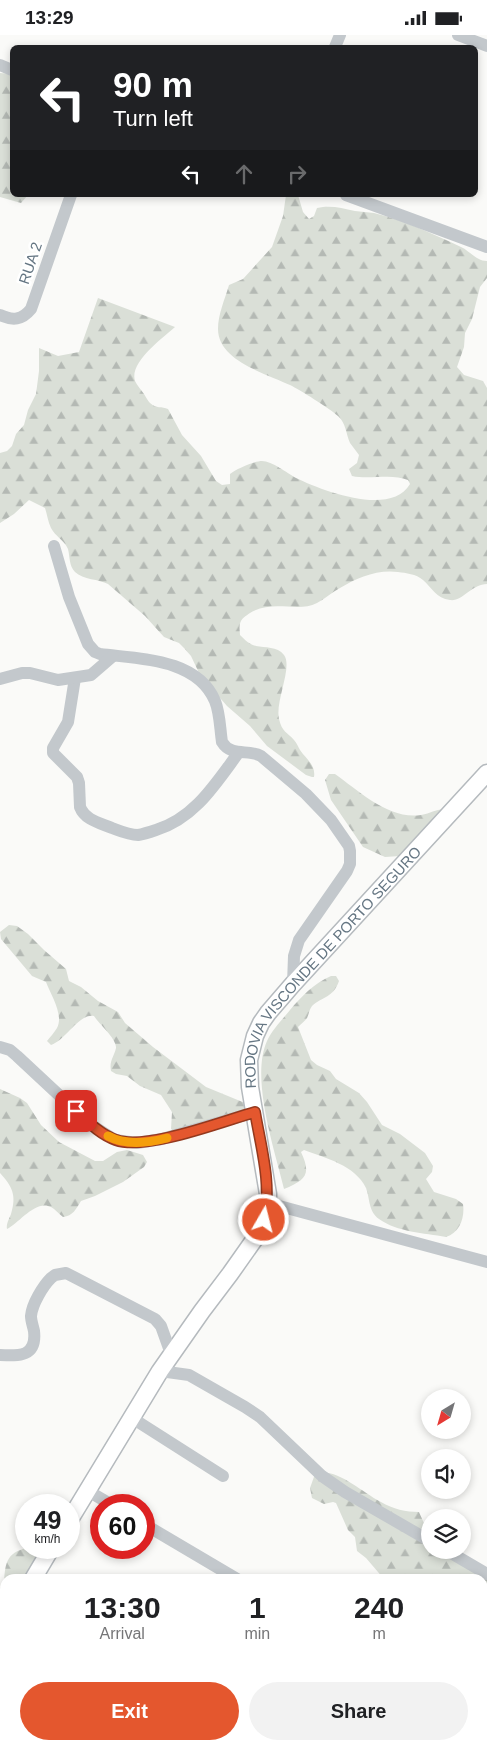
<!DOCTYPE html>
<style>
:root{--surface:#fff;--page:#f2f2f2;--text:#202124;--muted:#757577;--accent:#e4572e}
body{margin:0;font-family:Helvetica,sans-serif;background:var(--page);color:var(--text);height:100vh;display:flex;flex-direction:column;font-size:19px;white-space:nowrap}
*{box-sizing:border-box;margin:0}
p{font-size:16px;color:var(--muted)}
.icon{flex:none;width:28px;height:28px;fill:none;stroke:currentColor;stroke-width:2;stroke-linecap:round;stroke-linejoin:round}
.map{position:relative;flex:1;overflow:hidden}
.panel{position:absolute;left:0px;top:1539px;width:488px;height:176px;display:flex;flex-direction:column;background:var(--surface);border-radius:15px 15px 0 0;box-shadow:0 2px 8px #0003}
.panel>*{flex:none}
.guide{position:absolute;left:10px;top:10px;width:468px;height:152px;border-radius:8px;box-shadow:0 2px 8px #0003;background:#202124;color:#fff;overflow:hidden}
.needle{width:32px;rotate:217deg}
.buttons{position:absolute;left:421px;top:1354px;display:grid;gap:10px}
.buttons a{display:grid;place-items:center;width:50px;height:50px;border-radius:50%;background:var(--surface);box-shadow:0 2px 8px #0003;font-size:25px}
.speed{position:absolute;left:15px;top:1459px;display:flex;gap:10px;font-size:25px;font-weight:700;text-align:center}
.speed>*{display:grid;place-content:center;width:65px;height:65px;border-radius:50%;background:var(--surface);box-shadow:0 2px 8px #0003;line-height:1}
.speed small{font-size:12px;font-weight:400}
.speed .limit{border:8px solid #d22;background:#fff;color:#111}
.pin{position:absolute;display:grid;place-items:center;width:42px;height:42px;color:#fff;margin:-21px;border-radius:10px;box-shadow:0 2px 8px #0006}
.me{position:absolute;width:55px;margin:-28px;rotate:8deg;stroke-linejoin:round;filter:drop-shadow(0 0 4px #0008)}
.turn{display:flex;align-items:center;gap:18px;height:105px;padding:0 20px;font-size:22px}
.turn .icon{width:65px;height:65px;stroke-width:2.5}
.turn b{display:block;font-size:35px;line-height:42px}
.lanes{display:flex;align-items:center;height:48px;padding:0 20px;background:#0003;justify-content:center;gap:25px;direction:ltr}
.lanes .off{opacity:.35}
.eta{display:flex;justify-content:space-evenly;align-items:center;height:85px;text-align:center}
.eta b{font-size:30px;font-weight:800;line-height:35px}
.action{display:flex;gap:10px;margin-top:auto;padding:10px 20px}
.action a{flex:1;height:58px;border-radius:30px;background:var(--accent);color:#fff;font-size:20px;font-weight:800;line-height:58px;text-align:center}
.action a+a{background:var(--page);color:var(--text)}
.status{display:flex;justify-content:space-between;align-items:center;height:35px;padding:0 25px;background:var(--surface);direction:ltr}
.status svg{height:14px;fill:currentColor}
.map>svg:first-child{display:block}
</style>
<div class="status"><b>13:29</b><svg viewBox="0 0 49 12"><path d="M0 12V9h3v3zM5 12V6h3v6zM10 12V3h3v9zM15 12V0h3v12zM26 1h20v11H26zM47 4h2v5h-2z"/></svg></div>
<div class="map">
<svg width="487" height="1714" viewBox="0 0 487 1714">
<defs>
<pattern id="forest-firs" width="22" height="20" patternUnits="userSpaceOnUse" patternTransform="scale(1.25)"><rect width="22" height="20" fill="#dadfd7"/><path d="M5 1l3.5 6h-7zM16 11l3.5 6h-7z" fill="#b4b9b4"/></pattern>
</defs>
<rect width="100%" height="100%" fill="#fafaf8"/>
<g fill="url(#forest-firs)">
<polygon points="0,38 12,39 12,160 28,160 21,168 0,162"/>
<path d="M286,160H298L303,177L309,184L314,181L317,173C331,170 341,173 355,176C361,177 368,177 374,178C404,185 433,199 461,212C470,216 476,226 487,226V243L480,252L472,284L465,298L464,312L457,332L464,340L483,346L487,353V549C472,549 462,567 450,565C436,563 432,553 423,545C416,539 406,538 398,537C378,534 356,543 340,553C332,557 325,564 317,568C298,578 273,564 250,578C246,581 241,583 240,589C239,592 240,597 240,600C245,605 249,609 256,611C265,613 277,611 284,620C293,632 275,666 279,684C282,697 287,697 294,705C297,708 298,712 300,715C306,724 316,730 314,742H312L306,740L267,711L250,691L227,671L200,640L191,621L184,613L179,608L164,602L145,581L108,549C99,544 83,545 75,537C69,531 70,522 68,514C64,505 55,501 51,493C48,487 47,479 45,473L29,465L14,479L0,488V418L7,416L12,411L16,399L24,390L28,375L36,359L39,336V313L58,321L79,317L98,263L175,292C163,303 129,327 135,346C137,350 141,355 144,359C146,362 148,366 150,368C156,374 162,371 168,374L182,400L201,421L216,446L222,450L230,449V439C236,434 254,426 262,426C272,426 287,438 296,443C323,456 391,482 410,449L408,445C391,438 370,445 352,441L349,434L357,428L359,420C356,416 353,412 350,408C346,399 346,388 338,381C329,373 300,355 290,350C267,339 218,326 218,294C218,279 225,264 229,250L243,244L272,212L283,181Z"/>
<path d="M329,739H335C359,756 389,785 421,780C433,778 437,772 451,775L438,793L400,821L385,822L363,812L331,765L325,745Z"/>
<path d="M9,890L17,891L28,899L44,915L66,934L69,946L81,952L98,966L118,977L125,988L153,1012L206,1052L245,1068L248,1076L178,1099L171,1094L172,1077L161,1060L140,1051L127,1041L116,1039L111,1036C109,1026 114,1022 116,1013C117,1004 99,989 94,981C79,978 66,1005 51,1010L47,1006C50,1002 54,998 57,993C64,980 51,960 46,947L32,941L1,904L0,897Z"/>
<path d="M331,941H336L339,946C333,963 323,961 312,971C309,975 309,979 307,983C305,986 301,989 298,992L311,1025L317,1030L330,1036L336,1044L359,1058L367,1067L382,1090L400,1099L425,1118L433,1131L432,1137L426,1144L434,1157L456,1164L463,1169C465,1182 460,1198 446,1202C424,1198 397,1197 379,1184C368,1176 370,1163 366,1153C355,1130 325,1123 304,1115L301,1117C312,1140 305,1145 284,1154C275,1116 250,1043 267,1006C272,995 282,985 290,975C301,962 314,948 331,941Z"/>
<path d="M0,1054L20,1063L27,1068L41,1090L59,1107L95,1126H103L117,1117L127,1115L143,1120L147,1127L144,1132L123,1147L95,1161L81,1166C76,1174 73,1181 63,1182C59,1179 55,1174 51,1172C36,1164 19,1188 7,1194C6,1189 9,1184 11,1179C17,1160 12,1151 0,1138Z"/>
<path d="M322,1437C343,1438 362,1457 381,1467C393,1474 406,1477 419,1477L427,1495L430,1497V1515H454L487,1533V1600L483,1598L482,1544H384L366,1523L357,1516L355,1502L348,1495L336,1468L333,1467L324,1469L312,1463L310,1453L315,1439Z"/>
<path d="M32,1512L36,1513L38,1517L34,1527L23,1544H5V1564L0,1566V1553L4,1549C5,1526 7,1516 32,1512Z"/>
</g>
<g fill="none" stroke-linecap="round" stroke-linejoin="round">
<g stroke="#b5babe" stroke-width="19">
<g id="major">
<path id="s1" d="M69,1486L160,1336L202,1276L230,1239L261,1195L268,1168V1159L250,1052L249,1025L255,1001L261,988L268,978L293,949L487,738"/>
<polyline points="33,1544 52,1512"/>
<polyline points="0,1596 5,1588"/>
</g>
</g>
<g stroke="#c3c8cc" stroke-width="12">
<polyline points="458,0 487,11"/>
<polyline points="335,12 340,0"/>
<polyline points="0,30 12,35"/>
<polyline points="346,160 487,212"/>
<path d="M0,280C13,286 22,285 31,274L71,160"/>
<path d="M54,511L69,562L88,609L95,617L100,619C139,624 197,623 215,666C220,678 220,694 222,707C231,722 248,714 261,721L306,759L331,785L349,811L350,816V829L347,836L299,905L294,921L293,949"/>
<path d="M75,643L68,687L53,713V718L77,742L79,748L80,772C85,785 100,788 112,793C120,796 129,800 138,800C144,799 150,797 156,795C195,783 216,748 239,717"/>
<polyline points="0,644 22,638 30,638 58,645 91,640 113,621"/>
<polyline points="0,1012 10,1015 17,1021 90,1089 115,1105 137,1108 162,1104 255,1077"/>
<polyline points="268,1168 487,1227"/>
<path d="M0,1320C19,1321 37,1322 34,1296C33,1291 31,1286 31,1281C32,1269 43,1251 51,1243L55,1240L66,1238L155,1284L161,1291L171,1319"/>
<polyline points="160,1336 189,1340 245,1372 260,1382 322,1441 345,1457 430,1506"/>
<polyline points="132,1383 223,1441"/>
<polyline points="88,1456 112,1470"/>
<polyline points="144,1489 237,1544"/>
<polyline points="446,1515 487,1539"/>
<polyline points="482,1689 487,1692"/>
</g>
<use href="#major" stroke="#fff" stroke-width="16"/>
</g>
<g fill="none" stroke-linecap="round" stroke-linejoin="round">
<g stroke="#94391e" stroke-width="12">
<path id="route" d="M76,1076C87,1086 101,1100 116,1105C146,1116 223,1086 255,1077C261,1113 272,1149 264,1185"/>
</g>
<use href="#route" stroke="#e4572e" stroke-width="9"/>
<path stroke="#f59e0b" stroke-width="9" d="M108,1101C126,1111 148,1108 167,1103"/>
</g>
<g text-anchor="middle" dominant-baseline="central" stroke-width="5" stroke-linejoin="round" paint-order="stroke">
<g font-size="15" fill="#657683" stroke="#fff">
<text transform="translate(30 228) rotate(-71)">RUA 2</text>
<text stroke="none"><textPath href="#s1" startOffset="644">RODOVIA VISCONDE DE PORTO SEGURO</textPath></text>
</g>
</g>
</svg>
<div class="buttons">
<a><svg class="needle" viewBox="-14 -14 28 28"><path d="M0-13l5 13h-10z" fill="#e53935"/><path d="M0 13l5-13h-10z" fill="#757577"/></svg></a>
<a><svg class="icon" aria-label="sound" viewBox="0 0 24 24"><path d="M4 9h4l5-4v14l-5-4H4zM17 9q2 3 0 6"/></svg></a>
<a><svg class="icon" aria-label="layers" viewBox="0 0 24 24"><path d="M12 4l9 5-9 5-9-5zM3 14l9 5 9-5"/></svg></a>
</div>
<div class="speed"><div>49<small>km/h</small></div><div class="limit">60</div></div>
<div class="pin" style="left:76px;top:1076px;background:#d93025"><svg class="icon" aria-label="arrive" viewBox="0 0 24 24"><path d="M6 21V4h12l-3 4 3 4H6"/></svg></div>
<svg class="me" style="left:264px;top:1185px" viewBox="-20 -20 40 40"><circle r="17" fill="#e4572e" stroke="#fff" stroke-width="3"/><path d="M0-11L8 9 0 5-8 9z" fill="#fff"/></svg>
<div class="guide">
<div class="turn"><svg class="icon" aria-label="left" viewBox="0 0 24 24"><path d="M17 20v-9H6M10 6l-5 5 5 5"/></svg><div><b>90 m</b>Turn left</div></div>
<div class="lanes"><svg class="icon" aria-label="left" viewBox="0 0 24 24"><path d="M17 20v-9H6M10 6l-5 5 5 5"/></svg><svg class="icon off" aria-label="ahead" viewBox="0 0 24 24"><path d="M12 20V5M6 11l6-6 6 6"/></svg><svg class="icon off" aria-label="right" viewBox="0 0 24 24"><path d="M7 20v-9h11M14 6l5 5-5 5"/></svg></div>
</div>
<section class="panel">
<div class="eta">
<div><b>13:30</b><p>Arrival</p></div>
<div><b>1</b><p>min</p></div>
<div><b>240</b><p>m</p></div>
</div>
<div class="action"><a>Exit</a><a>Share</a></div>
</section>
</div>
